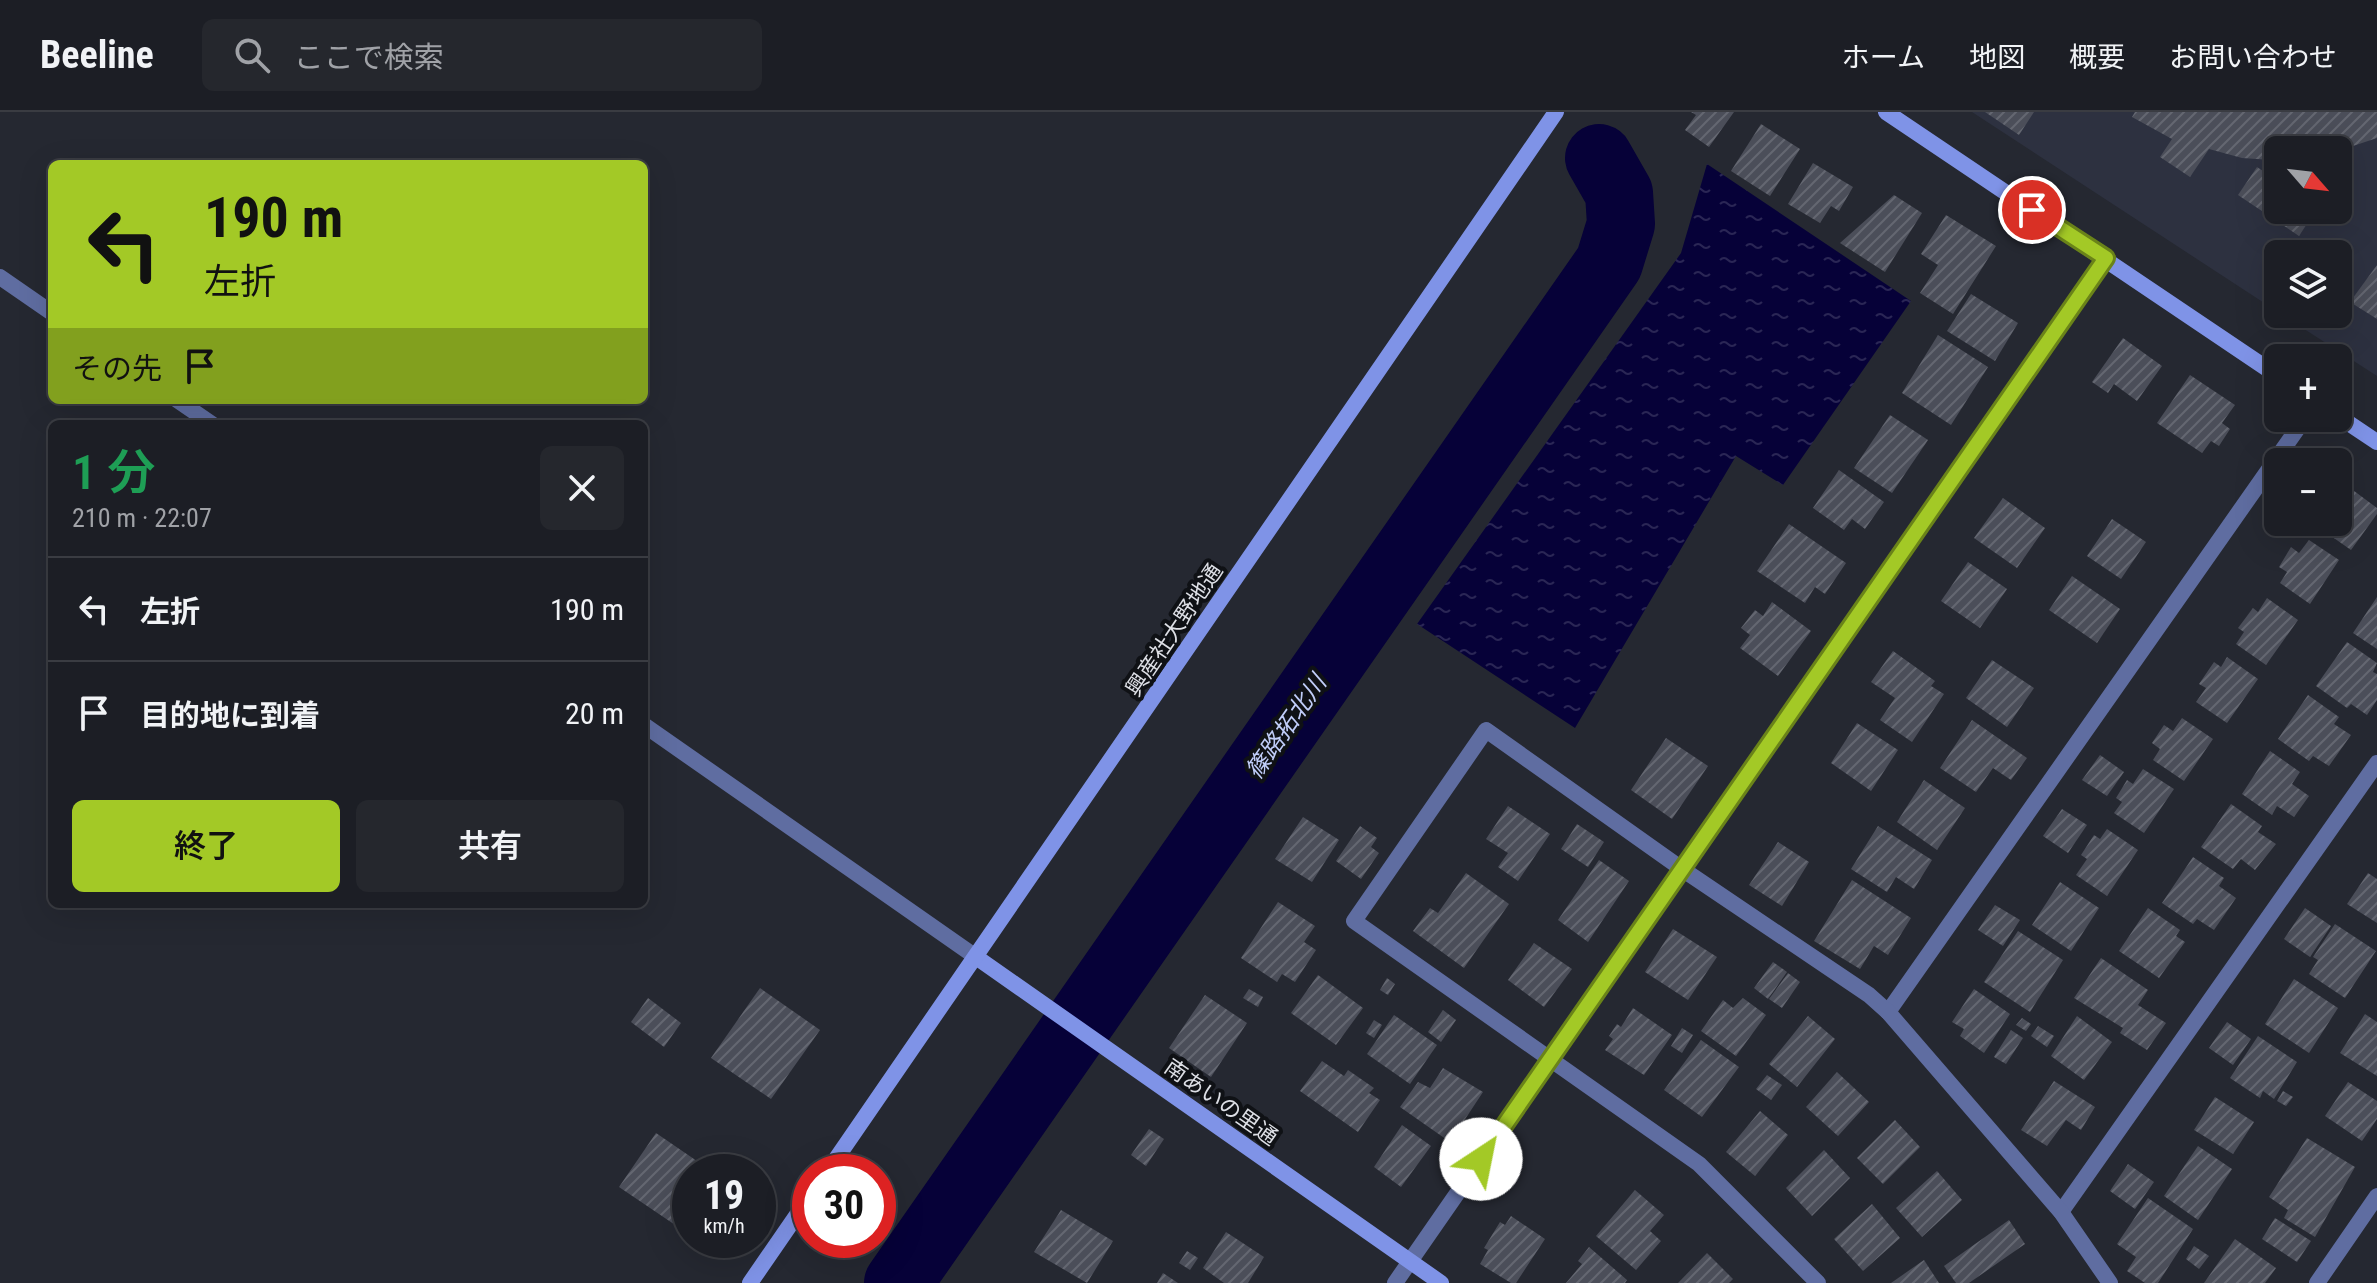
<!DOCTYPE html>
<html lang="ja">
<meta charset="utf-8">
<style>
:root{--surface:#1c1e25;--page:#25272d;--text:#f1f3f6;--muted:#a0a2a7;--line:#3a3c42;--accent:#a3c926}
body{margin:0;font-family:"Roboto Condensed","Noto Sans JP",sans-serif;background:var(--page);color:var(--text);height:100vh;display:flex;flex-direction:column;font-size:30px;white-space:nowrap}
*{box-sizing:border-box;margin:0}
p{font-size:26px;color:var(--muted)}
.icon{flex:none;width:44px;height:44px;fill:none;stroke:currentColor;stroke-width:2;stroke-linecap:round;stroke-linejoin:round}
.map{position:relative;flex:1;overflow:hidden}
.sheet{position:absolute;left:48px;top:308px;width:600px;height:488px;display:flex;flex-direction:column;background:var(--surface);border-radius:12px;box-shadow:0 8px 32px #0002,0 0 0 2px var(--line)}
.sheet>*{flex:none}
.top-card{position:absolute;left:48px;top:48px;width:600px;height:244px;border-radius:12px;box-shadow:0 8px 32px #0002,0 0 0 2px var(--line);background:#a3c926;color:#111;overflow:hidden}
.needle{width:52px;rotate:118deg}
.buttons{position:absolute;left:2264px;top:24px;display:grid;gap:16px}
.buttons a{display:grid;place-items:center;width:88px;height:88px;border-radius:12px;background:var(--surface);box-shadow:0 8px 32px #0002,0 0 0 2px var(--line);font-size:40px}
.speed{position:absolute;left:672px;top:1042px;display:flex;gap:16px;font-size:40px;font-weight:700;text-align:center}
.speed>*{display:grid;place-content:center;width:104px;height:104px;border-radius:50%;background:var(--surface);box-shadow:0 8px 32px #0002,0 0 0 2px var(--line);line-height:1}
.speed small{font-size:20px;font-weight:400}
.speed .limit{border:12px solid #d22;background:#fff;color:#111}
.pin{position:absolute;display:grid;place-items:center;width:68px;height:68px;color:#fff;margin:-34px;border:4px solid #fff;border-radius:50%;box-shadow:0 2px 8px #0007}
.me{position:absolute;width:88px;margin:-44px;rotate:34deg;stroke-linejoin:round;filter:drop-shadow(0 0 6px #0008)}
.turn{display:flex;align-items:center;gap:28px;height:168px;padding:0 24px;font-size:36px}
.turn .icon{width:104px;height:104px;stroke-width:2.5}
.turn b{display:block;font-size:56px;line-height:68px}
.then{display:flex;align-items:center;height:76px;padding:0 24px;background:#0003;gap:16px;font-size:30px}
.round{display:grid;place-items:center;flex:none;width:84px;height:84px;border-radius:12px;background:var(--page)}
.summary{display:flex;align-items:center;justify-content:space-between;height:136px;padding:0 24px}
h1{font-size:48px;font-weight:600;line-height:60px;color:#1e9e55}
.action{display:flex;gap:16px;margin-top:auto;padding:16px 24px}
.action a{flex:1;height:92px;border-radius:12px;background:var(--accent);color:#111;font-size:32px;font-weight:600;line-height:92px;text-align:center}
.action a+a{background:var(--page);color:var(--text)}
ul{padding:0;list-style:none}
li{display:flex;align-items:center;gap:24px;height:104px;padding:0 24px;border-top:2px solid var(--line)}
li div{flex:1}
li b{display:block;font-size:30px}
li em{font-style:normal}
header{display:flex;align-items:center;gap:48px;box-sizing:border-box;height:112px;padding:0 40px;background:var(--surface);border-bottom:2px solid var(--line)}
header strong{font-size:38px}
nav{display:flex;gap:44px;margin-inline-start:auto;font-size:28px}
.search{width:560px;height:72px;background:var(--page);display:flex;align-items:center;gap:20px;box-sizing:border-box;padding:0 28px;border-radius:12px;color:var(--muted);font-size:30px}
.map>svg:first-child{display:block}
</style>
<header>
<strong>Beeline</strong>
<div class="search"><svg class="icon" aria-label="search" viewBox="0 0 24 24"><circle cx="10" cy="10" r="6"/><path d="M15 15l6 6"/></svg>ここで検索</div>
<nav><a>ホーム</a><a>地図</a><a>概要</a><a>お問い合わせ</a></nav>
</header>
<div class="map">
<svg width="2377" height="1171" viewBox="0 0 2377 1171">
<defs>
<pattern id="water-ripples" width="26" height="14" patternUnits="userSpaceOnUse" patternTransform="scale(2)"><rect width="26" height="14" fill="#060138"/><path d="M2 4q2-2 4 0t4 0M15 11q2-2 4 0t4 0" fill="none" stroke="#2a2655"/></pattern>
<pattern id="building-hatch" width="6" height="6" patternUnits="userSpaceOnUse" patternTransform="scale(2)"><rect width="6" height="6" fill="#4b4e59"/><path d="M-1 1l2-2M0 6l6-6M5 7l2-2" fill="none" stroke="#646771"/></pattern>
</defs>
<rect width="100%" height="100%" fill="#252831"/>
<path fill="#2d3140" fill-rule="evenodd" d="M1972,0H2377V264L2281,202H2338V142H2278V200ZM2278,38H2338V98H2278Z"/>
<polygon fill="url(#water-ripples)" points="1707,52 1911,189 1783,373 1736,344 1575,616 1417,512 1681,141"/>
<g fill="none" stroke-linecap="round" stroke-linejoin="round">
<polyline stroke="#060138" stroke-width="68" points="898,1171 1609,151 1621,112 1619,81 1599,46"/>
</g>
<g fill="url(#building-hatch)">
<polygon points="1691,0 1734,0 1709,35 1685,18 1696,3"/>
<polygon points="1985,0 2034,0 2019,23"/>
<polygon points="2135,0 2377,0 2377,26 2338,39 2278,38 2278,47 2271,48 2242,46 2209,37 2190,65 2160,45 2172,27 2132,5"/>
<polygon points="1761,12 1800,37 1770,84 1731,59"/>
<polygon points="1813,51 1853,75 1839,99 1831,94 1820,111 1788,92"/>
<polygon points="2257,55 2278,69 2278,98 2316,98 2299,124 2238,83"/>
<polygon points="1894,83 1922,101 1885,160 1840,131"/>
<polygon points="1946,103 1996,134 1953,202 1920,181 1938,153 1921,142"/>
<polygon points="2377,153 2377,207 2350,190"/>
<polygon points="1971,182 2018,211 1995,249 1947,219"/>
<polygon points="1938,223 1988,255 1951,313 1902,281"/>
<polygon points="2123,226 2162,254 2137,289 2114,272 2108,281 2092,270"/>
<polygon points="2190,263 2235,293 2222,311 2230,317 2219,334 2211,329 2202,341 2157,311"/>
<polygon points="1890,303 1928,328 1892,381 1854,356"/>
<polygon points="1839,358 1884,390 1865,417 1852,407 1844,418 1813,396"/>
<polygon points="2338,367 2377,396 2377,402 2351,438 2311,410 2338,410"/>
<polygon points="2003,386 2045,416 2017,456 1974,426"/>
<polygon points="2112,407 2146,430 2121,467 2087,444"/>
<polygon points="1789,412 1846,451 1825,482 1815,475 1805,491 1757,459"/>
<polygon points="2309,428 2339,448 2310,492 2280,471 2287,460 2279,455 2291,435 2299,441"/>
<polygon points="1968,450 2007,477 1980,516 1941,489"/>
<polygon points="2072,464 2120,497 2097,531 2049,498"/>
<polygon points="2377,485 2377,537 2353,521"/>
<polygon points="2267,486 2298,508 2266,553 2236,532 2244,520 2238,516 2253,496 2258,500"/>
<polygon points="1772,490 1811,519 1778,564 1740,536 1750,523 1741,516 1755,498 1763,504"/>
<polygon points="2347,530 2377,551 2373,560 2377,562 2377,588 2367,603 2351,592 2347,596 2316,574"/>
<polygon points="1893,539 1935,569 1931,574 1944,582 1912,630 1880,608 1895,586 1871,570"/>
<polygon points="2227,545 2258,567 2227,611 2196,590 2206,576 2199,572 2214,550 2221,555"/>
<polygon points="1992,548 2034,576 2007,615 1966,586"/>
<polygon points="2308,583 2339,605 2334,612 2351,623 2329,654 2313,644 2309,649 2278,627"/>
<polygon points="2182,606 2213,627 2184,669 2153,648 2160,637 2152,631 2164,613 2173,619"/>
<polygon points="1972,608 2027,646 2011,668 1993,656 1976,680 1940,656"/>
<polygon points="1857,611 1898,638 1871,679 1831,651"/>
<polygon points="1666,626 1708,654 1672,707 1631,678"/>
<polygon points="2270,639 2300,660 2292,672 2309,684 2294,705 2277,694 2272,703 2242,682"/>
<polygon points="2100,643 2124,660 2107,684 2082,668"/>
<polygon points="2143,657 2174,677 2144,721 2114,701 2122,690 2116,686 2127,668 2133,672"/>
<polygon points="1924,668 1965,696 1937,738 1897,710"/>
<polygon points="2231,692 2262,714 2258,720 2276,732 2255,758 2241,747 2233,757 2201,735"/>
<polygon points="1508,694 1550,722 1518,769 1498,755 1508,741 1486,727"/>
<polygon points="2062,697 2087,713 2068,741 2043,724"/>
<polygon points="1303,705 1339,728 1312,770 1275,747"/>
<polygon points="1577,712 1604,730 1588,755 1561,737"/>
<polygon points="1360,714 1377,726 1371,735 1379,741 1361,767 1336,749"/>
<polygon points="1878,714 1932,748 1914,777 1896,765 1887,780 1851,757"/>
<polygon points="2107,717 2138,738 2107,784 2076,763 2087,747 2081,743 2094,723 2100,727"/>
<polygon points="1778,730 1809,750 1782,794 1749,773"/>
<polygon points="2193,745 2224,766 2219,774 2236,786 2214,818 2197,807 2193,812 2162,791"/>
<polygon points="1599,748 1629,769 1588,830 1558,808"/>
<polygon points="1466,761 1509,792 1464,856 1413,819 1430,796 1438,801"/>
<polygon points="2368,761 2377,767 2377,811 2347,792"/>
<polygon points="1852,768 1911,806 1888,843 1874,834 1860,857 1814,829"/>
<polygon points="2060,770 2099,796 2071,839 2032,813"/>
<polygon points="1278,790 1315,814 1304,830 1316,838 1295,870 1282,862 1277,870 1241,846"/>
<polygon points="1995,793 2020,808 2003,834 1978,818"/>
<polygon points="2148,796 2180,818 2176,824 2185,830 2159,866 2119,839"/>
<polygon points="2305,796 2331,814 2310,845 2284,827"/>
<polygon points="2335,812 2376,839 2345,886 2309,862 2318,848 2313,845"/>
<polygon points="1673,817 1717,845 1688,888 1645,860"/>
<polygon points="2018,819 2063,848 2030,900 1984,870"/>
<polygon points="1534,831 1572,857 1544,895 1508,868"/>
<polygon points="2101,846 2148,878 2138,893 2166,911 2147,938 2120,921 2123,916 2074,886"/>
<polygon points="1773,850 1787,860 1768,887 1754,876"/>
<polygon points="1788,861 1800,870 1782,896 1769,887"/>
<polygon points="1318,863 1363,896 1336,933 1291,901"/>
<polygon points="1387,866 1395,872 1388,883 1380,878"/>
<polygon points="2294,867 2338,896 2309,941 2265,912"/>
<polygon points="760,876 820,918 771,987 711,946"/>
<polygon points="1249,877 1263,885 1258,895 1243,886"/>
<polygon points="1974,877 2010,902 1984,941 1960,924 1964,917 1952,910"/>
<polygon points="1205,883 1247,911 1211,965 1169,936"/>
<polygon points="648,886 681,911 664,935 631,910"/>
<polygon points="1743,886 1766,903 1736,944 1701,919 1723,888 1733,896"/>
<polygon points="1633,896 1672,923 1644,963 1605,938 1613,927 1609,924 1617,912 1621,915"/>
<polygon points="1443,898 1456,908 1441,930 1428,920"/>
<polygon points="2365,902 2377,910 2377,964 2340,941"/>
<polygon points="1394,903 1437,933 1410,972 1367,942"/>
<polygon points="1808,904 1835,927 1797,975 1769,952"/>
<polygon points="2077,904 2112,930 2084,968 2051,944"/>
<polygon points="2022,906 2031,912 2026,919 2016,913"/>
<polygon points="1374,908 1382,913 1374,926 1366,921"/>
<polygon points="2227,910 2251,927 2233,953 2209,936"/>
<polygon points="2038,914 2054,924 2047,935 2031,924"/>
<polygon points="1682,916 1693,923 1682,941 1671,934"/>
<polygon points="2011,918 2023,926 2006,952 1994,945"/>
<polygon points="2258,924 2297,950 2274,987 2263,979 2260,986 2230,966"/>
<polygon points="1701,928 1739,955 1702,1005 1664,978"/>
<polygon points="1322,949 1344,964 1348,958 1374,976 1369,981 1380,988 1358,1020 1300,979"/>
<polygon points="1443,956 1483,980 1450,1030 1400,995 1418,970 1430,976"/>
<polygon points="1837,960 1869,990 1838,1024 1806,995"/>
<polygon points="1767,963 1782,973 1771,988 1756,977"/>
<polygon points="2054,969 2095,995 2081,1018 2066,1008 2047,1034 2021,1018"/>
<polygon points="2348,970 2377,989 2377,1007 2362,1029 2325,1004"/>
<polygon points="2283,979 2293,985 2286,994 2277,989"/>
<polygon points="2215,985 2254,1010 2233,1042 2194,1018"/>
<polygon points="1760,999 1788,1023 1755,1064 1726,1040"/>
<polygon points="1895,1008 1920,1035 1883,1072 1857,1046"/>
<polygon points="1402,1013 1431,1034 1401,1075 1374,1055"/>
<polygon points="1149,1017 1164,1027 1146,1054 1131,1043"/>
<polygon points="656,1021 713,1060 690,1060 690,1123 619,1075"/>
<polygon points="2307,1026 2355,1055 2315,1125 2284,1106 2288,1098 2269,1085"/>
<polygon points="2198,1034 2232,1057 2198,1108 2164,1084"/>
<polygon points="1824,1038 1850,1066 1812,1104 1786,1076"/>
<polygon points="2128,1052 2154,1070 2135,1097 2110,1079"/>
<polygon points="1937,1059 1962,1088 1922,1125 1896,1096"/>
<polygon points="1635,1078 1664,1103 1650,1119 1661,1129 1636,1158 1596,1124"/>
<polygon points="2148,1086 2193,1117 2158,1171 2145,1171 2127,1159 2136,1145 2117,1132"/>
<polygon points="1872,1092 1900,1126 1863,1159 1834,1127"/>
<polygon points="1061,1098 1113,1129 1087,1171 1034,1140"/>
<polygon points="1511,1104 1545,1127 1516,1171 1511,1171 1480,1152 1488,1138 1484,1136 1500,1110 1505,1113"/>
<polygon points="2275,1106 2311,1129 2297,1150 2262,1127"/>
<polygon points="2009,1108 2025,1132 1969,1171 1956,1171 1944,1154"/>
<polygon points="1226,1120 1264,1145 1248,1171 1224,1171 1203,1156"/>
<polygon points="2235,1127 2276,1156 2265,1171 2204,1171"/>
<polygon points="2194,1134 2209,1144 2199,1157 2186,1147"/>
<polygon points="1589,1135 1627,1168 1625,1171 1566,1171 1582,1152 1578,1149"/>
<polygon points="1187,1139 1198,1146 1190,1158 1179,1151"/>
<polygon points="1707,1141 1733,1167 1729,1171 1678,1171"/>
<polygon points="1924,1148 1939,1171 1891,1171"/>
<polygon points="1163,1161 1178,1171 1157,1171"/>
</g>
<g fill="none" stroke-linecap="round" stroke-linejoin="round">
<g stroke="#5f6da1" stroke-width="16">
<polyline points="0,165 52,201"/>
<polyline points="177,288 212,312"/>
<polyline points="644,613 976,845"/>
<polyline points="1888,900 2305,306"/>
<polyline points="2061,1100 2377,651"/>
<polyline points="1395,1171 2106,146"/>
<polyline points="1818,1171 1699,1052 1354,809 1486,618 1682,757 1869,883 1888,900 2061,1100 2110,1171"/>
<polyline points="2317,1171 2377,1084"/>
</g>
<g stroke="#7f93e7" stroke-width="16">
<polyline points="1886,0 2278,264"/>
<polyline points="2338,304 2377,330"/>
<polyline points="976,845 1441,1171"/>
<polyline points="827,1060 1556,0"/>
<polyline points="750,1171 810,1084"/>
</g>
</g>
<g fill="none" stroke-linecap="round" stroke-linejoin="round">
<g stroke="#6a8319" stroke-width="20">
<polyline id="route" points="1481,1047 2106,146 2032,98"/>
</g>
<use href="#route" stroke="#a3c926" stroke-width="14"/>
</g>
<g text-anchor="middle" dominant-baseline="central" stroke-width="8" stroke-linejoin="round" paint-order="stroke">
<g font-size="22" fill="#dddfe5" stroke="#0f1115">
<text transform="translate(1174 518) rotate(-56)">興産社大野地通</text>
<text transform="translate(1221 990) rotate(35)">南あいの里通</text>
</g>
<g font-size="24" font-style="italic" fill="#c0cdf8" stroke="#0f1115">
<text transform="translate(1286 615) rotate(-55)">篠路拓北川</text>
</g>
</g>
</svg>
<div class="buttons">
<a><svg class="needle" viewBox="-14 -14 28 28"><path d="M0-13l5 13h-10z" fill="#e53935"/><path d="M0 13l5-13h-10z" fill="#a0a2a7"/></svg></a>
<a><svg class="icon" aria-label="layers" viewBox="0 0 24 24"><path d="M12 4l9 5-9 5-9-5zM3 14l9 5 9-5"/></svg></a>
<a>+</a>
<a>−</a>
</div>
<div class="speed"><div>19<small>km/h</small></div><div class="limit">30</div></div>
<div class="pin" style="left:2032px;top:98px;background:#d93025"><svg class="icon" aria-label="arrive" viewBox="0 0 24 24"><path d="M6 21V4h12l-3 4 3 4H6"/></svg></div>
<svg class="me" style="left:1481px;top:1047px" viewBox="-20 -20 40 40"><circle r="19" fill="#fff"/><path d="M0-13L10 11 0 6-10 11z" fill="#a3c926"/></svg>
<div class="top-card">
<div class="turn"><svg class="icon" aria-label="left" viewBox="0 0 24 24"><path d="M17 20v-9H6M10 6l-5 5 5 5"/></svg><div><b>190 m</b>左折</div></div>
<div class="then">その先<svg class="icon" aria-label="arrive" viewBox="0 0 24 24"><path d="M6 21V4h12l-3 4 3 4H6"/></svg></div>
</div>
<section class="sheet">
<div class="summary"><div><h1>1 分</h1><p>210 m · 22:07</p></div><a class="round"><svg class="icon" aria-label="close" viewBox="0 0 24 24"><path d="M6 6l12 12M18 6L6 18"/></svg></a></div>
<ul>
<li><svg class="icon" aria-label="left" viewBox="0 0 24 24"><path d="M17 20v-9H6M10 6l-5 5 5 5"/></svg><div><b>左折</b></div><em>190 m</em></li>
<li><svg class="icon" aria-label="arrive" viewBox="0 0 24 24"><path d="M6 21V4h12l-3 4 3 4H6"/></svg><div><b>目的地に到着</b></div><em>20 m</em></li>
</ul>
<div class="action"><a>終了</a><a>共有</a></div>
</section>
</div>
